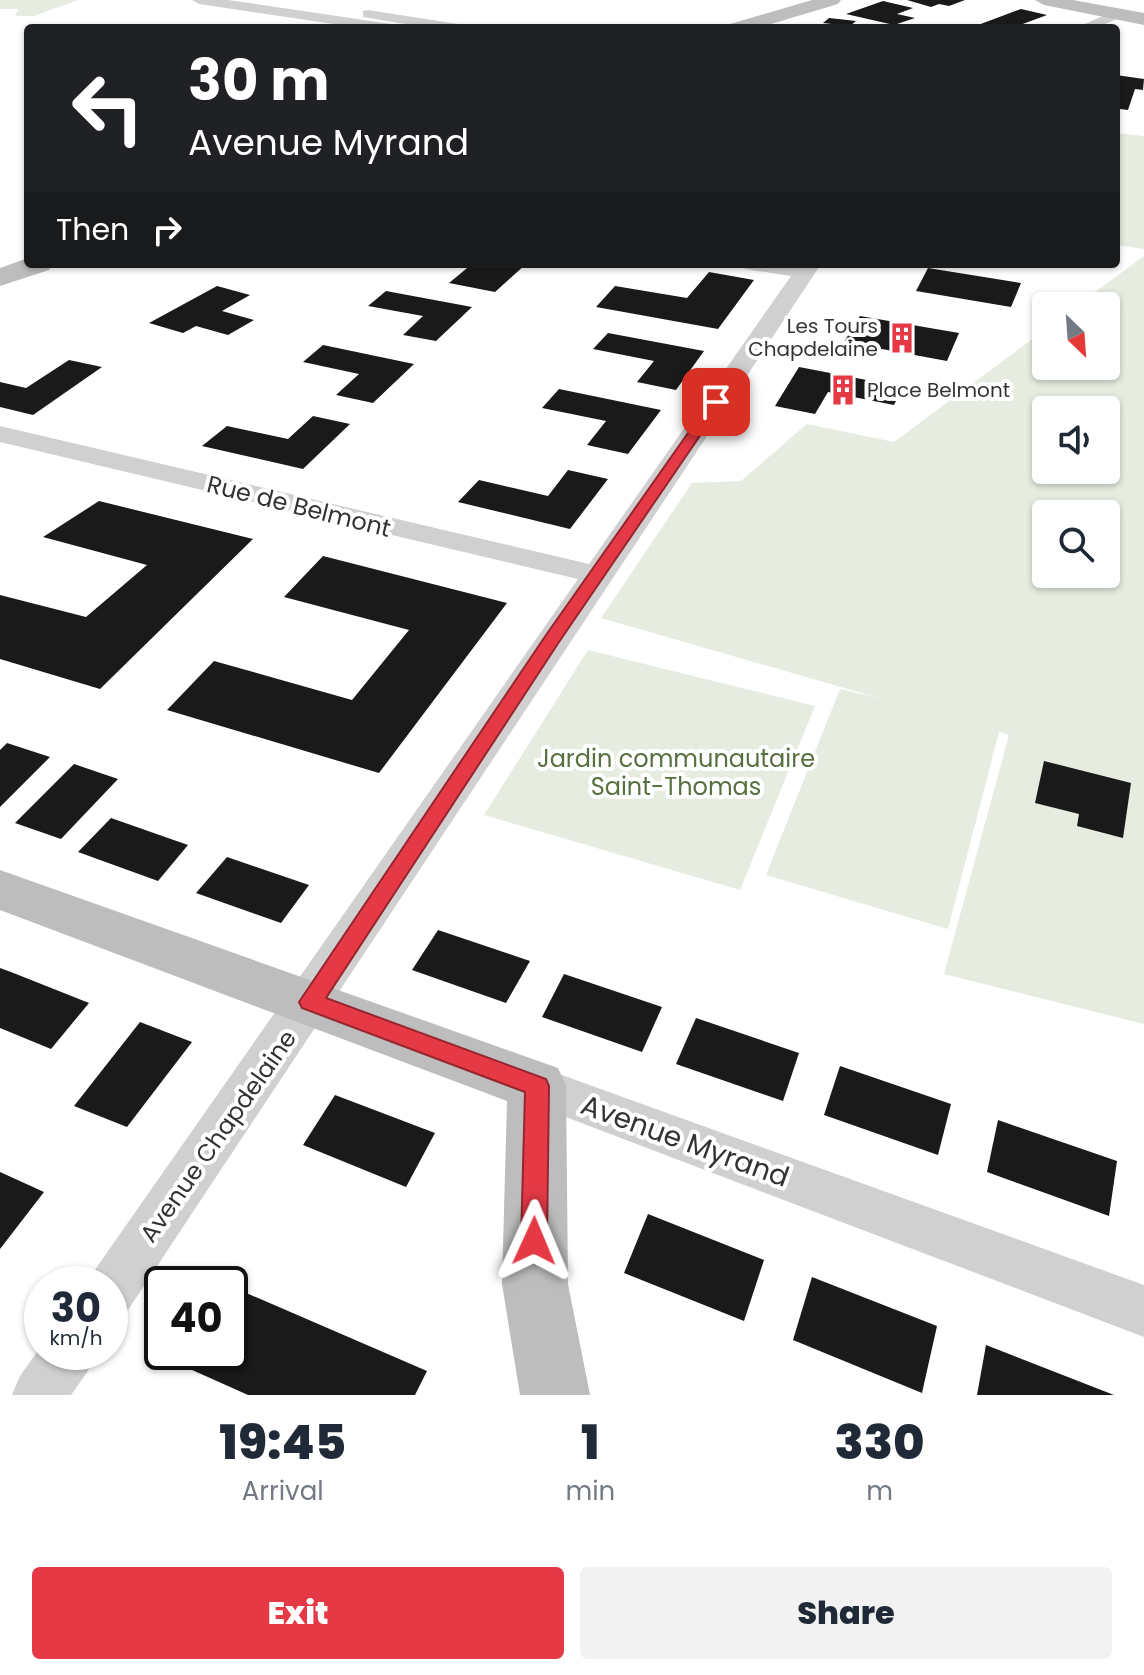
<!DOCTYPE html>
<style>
:root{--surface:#fff;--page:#f2f2f3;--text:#1f2937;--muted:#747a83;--accent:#e63946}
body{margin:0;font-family:Poppins,sans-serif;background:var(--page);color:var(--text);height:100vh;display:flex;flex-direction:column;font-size:30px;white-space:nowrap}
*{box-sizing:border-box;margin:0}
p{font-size:26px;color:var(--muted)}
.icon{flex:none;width:44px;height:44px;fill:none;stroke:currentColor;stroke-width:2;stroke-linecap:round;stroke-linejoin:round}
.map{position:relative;height:1395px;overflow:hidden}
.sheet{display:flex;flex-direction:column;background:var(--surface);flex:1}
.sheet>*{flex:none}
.banner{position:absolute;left:24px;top:24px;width:1096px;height:244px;border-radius:8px;box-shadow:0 2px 6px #0004;background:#202124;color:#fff;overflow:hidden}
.needle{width:52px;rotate:155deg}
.tools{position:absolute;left:1032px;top:292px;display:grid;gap:16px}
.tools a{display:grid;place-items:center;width:88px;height:88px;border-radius:8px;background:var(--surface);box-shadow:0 2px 6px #0004;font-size:40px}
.speed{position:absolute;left:24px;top:1266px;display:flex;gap:16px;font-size:40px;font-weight:700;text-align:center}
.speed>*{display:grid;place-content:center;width:104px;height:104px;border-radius:50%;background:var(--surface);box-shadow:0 2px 6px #0004;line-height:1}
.speed small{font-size:20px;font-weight:400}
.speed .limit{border:4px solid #111;border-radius:12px;background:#fff;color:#111}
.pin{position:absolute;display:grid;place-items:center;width:68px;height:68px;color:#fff;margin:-34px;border-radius:16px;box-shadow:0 4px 12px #0006}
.me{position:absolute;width:88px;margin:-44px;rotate:1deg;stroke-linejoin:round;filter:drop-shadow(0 0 6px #0008)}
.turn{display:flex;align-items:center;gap:28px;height:168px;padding:0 32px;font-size:36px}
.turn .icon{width:104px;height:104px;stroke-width:2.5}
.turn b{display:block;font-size:56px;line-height:68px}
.then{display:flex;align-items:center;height:76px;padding:0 32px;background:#0003;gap:16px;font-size:30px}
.eta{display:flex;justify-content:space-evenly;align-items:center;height:136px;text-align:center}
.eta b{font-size:48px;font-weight:800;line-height:56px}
.cta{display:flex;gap:16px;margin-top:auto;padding:16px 32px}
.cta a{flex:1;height:92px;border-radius:8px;background:var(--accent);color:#fff;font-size:32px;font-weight:800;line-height:92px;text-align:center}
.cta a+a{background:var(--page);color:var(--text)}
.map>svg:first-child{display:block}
</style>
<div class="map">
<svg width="1144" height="1395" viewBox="0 0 1144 1395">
<rect width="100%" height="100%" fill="#fff"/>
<g fill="#e6ecdf" fill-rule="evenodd">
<polygon points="0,0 78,0 34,16 15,16 18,9 0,9"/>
<polygon points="1116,133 1144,136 1144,249 1116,245"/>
<path d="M1144,256V1024L944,974L1009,735L999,732L948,929L766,875L840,689L879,698L601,618L692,483L741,481L807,424L894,442L1046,329V366H1106V306H1076ZM1046,410H1106V470H1046ZM1046,514H1106V574H1046Z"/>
<polygon points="588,650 815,706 740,890 484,815"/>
</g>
<g fill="#1a1a1a">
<polygon points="907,0 965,0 949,6 939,4 931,7"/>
<polygon points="883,1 913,8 897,14 915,18 894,25 846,14"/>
<polygon points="1021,9 1047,15 1012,28 970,28"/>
<polygon points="829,18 856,21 850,26 823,23"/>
<polygon points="1116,75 1144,79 1143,90 1135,89 1128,110 1120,109 1116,119"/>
<polygon points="472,264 526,264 495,292 449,283"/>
<polygon points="928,268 1021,283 1011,307 916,291"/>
<polygon points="709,272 754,280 718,329 596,307 615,286 687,298"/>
<polygon points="217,286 250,295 222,311 254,320 228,335 196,326 183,333 149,323"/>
<polygon points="386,291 472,307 436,341 403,335 423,316 368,306"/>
<polygon points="860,316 959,333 947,361 844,342"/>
<polygon points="608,333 704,351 676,390 637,382 654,361 593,349"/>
<polygon points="323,345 414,364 373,403 336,395 359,374 303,362"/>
<polygon points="69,360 102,367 33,415 0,407 0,382 26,388"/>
<polygon points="799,367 903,387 894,405 828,392 815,414 775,406"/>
<polygon points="559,389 661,410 628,454 587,445 606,421 542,408"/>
<polygon points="313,416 350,424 303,469 202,446 227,426 288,439"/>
<polygon points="568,470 608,479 570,529 458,502 479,480 548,496"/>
<polygon points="99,501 253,539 100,689 0,659 0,595 86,617 147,565 43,537"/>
<polygon points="323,556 507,603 379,773 167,710 214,661 352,700 409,630 284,597"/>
<polygon points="7,743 50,757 0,807 0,750"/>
<polygon points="1044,761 1131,783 1123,838 1077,826 1079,814 1035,803"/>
<polygon points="74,764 118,779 61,839 15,823"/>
<polygon points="111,818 188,845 158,881 78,852"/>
<polygon points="227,857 309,885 281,923 196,893"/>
<polygon points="438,930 530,961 506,1003 412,970"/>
<polygon points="0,968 11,972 89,1003 51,1049 0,1028"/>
<polygon points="564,974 662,1007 642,1052 542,1017"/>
<polygon points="696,1018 799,1053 783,1101 676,1064"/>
<polygon points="140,1022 192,1042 127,1127 74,1106"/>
<polygon points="840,1066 951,1104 938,1155 824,1115"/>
<polygon points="335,1095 435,1133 406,1187 303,1145"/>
<polygon points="998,1120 1117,1161 1109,1216 987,1172"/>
<polygon points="0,1172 44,1192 0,1249"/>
<polygon points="648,1214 764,1260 744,1321 624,1273"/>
<polygon points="812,1277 937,1326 922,1393 793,1340"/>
<polygon points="230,1286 427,1371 415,1395 248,1395 181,1365 189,1352 230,1352"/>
<polygon points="986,1345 1114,1395 977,1395"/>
</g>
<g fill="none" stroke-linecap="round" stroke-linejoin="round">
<g fill="#d0d0d0" fill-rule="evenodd">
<polygon points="192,0 228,0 391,24 398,28 361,28 199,4"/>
<polygon points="368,10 458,24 465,28 430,28 363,17 363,11"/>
<polygon points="1114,11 1121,15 1119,18 1096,28 1076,28"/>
<polygon points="742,264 821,264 128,1310 110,1317 110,1284 88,1284 92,1274 578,579 0,442 0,426 589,564 791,276 745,269"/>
<polygon points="537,1066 1144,1285 1144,1337 521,1100 514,1086 521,1072"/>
<polygon points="42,1345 42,1352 95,1352 88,1371 71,1395 12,1395 20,1376"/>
</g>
<g fill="#bdbdbd" fill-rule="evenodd">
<polygon points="812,0 841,0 838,4 758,28 727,28 730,24"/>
<polygon points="1035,0 1073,0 1144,13 1144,25 1044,5"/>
<polygon points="28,258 28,264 53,264 49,270 0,286 0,268"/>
<polygon points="0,870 558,1068 566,1086 568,1284 590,1395 520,1395 502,1284 507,1101 0,910"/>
</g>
</g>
<polygon fill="#e63946" stroke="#96252e" stroke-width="2" points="716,398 723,402 559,642 326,998 546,1079 549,1086 547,1241 544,1250 534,1253 525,1250 521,1241 525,1092 302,1008 299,1002 546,635 712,399"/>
<defs>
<g id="building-bare" transform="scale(2.4)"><path d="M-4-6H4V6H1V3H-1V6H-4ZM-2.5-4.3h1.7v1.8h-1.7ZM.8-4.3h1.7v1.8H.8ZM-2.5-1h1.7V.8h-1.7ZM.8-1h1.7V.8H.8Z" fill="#e63946" stroke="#fff" stroke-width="2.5" paint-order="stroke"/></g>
</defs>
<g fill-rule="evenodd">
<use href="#building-bare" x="902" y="338"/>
<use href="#building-bare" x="843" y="390"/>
</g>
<g text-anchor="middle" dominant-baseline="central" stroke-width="8" stroke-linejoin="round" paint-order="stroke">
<g font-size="20" fill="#333" stroke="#fff" text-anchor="end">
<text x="878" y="326">Les Tours<tspan x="878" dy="23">Chapdelaine</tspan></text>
<text x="867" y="390" text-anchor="start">Place Belmont</text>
</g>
<g font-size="24" fill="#333" stroke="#fff">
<text transform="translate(299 506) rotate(14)">Rue de Belmont</text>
<text transform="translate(218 1136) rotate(-55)">Avenue Chapdelaine</text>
</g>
<g font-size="24" fill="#56703f" stroke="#fff">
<text x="676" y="758">Jardin communautaire<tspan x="676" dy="28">Saint-Thomas</tspan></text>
</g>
<g font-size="28" fill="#333" stroke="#fff">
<text transform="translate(685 1141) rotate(20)">Avenue Myrand</text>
</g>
</g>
</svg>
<div class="tools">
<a><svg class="needle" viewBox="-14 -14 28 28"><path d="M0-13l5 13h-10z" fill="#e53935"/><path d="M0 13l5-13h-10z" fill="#747a83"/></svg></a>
<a><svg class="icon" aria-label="sound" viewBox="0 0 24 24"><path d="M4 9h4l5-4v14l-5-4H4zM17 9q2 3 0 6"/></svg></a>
<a><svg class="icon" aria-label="search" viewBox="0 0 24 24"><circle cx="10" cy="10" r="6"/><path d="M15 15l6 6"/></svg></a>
</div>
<div class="speed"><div>30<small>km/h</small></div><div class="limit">40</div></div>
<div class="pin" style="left:716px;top:402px;background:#d93025"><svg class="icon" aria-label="arrive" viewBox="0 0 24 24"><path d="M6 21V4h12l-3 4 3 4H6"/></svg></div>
<svg class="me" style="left:534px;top:1241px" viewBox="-20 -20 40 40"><path d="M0-17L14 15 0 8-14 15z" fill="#e63946" stroke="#fff" stroke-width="4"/></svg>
<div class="banner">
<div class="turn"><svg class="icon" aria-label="left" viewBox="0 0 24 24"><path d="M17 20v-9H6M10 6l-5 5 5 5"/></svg><div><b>30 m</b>Avenue Myrand</div></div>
<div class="then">Then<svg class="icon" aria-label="right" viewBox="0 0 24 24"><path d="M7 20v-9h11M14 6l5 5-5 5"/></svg></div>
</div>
</div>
<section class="sheet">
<div class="eta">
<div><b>19:45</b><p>Arrival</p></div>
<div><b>1</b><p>min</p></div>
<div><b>330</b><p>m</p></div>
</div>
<div class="cta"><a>Exit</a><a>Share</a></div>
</section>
